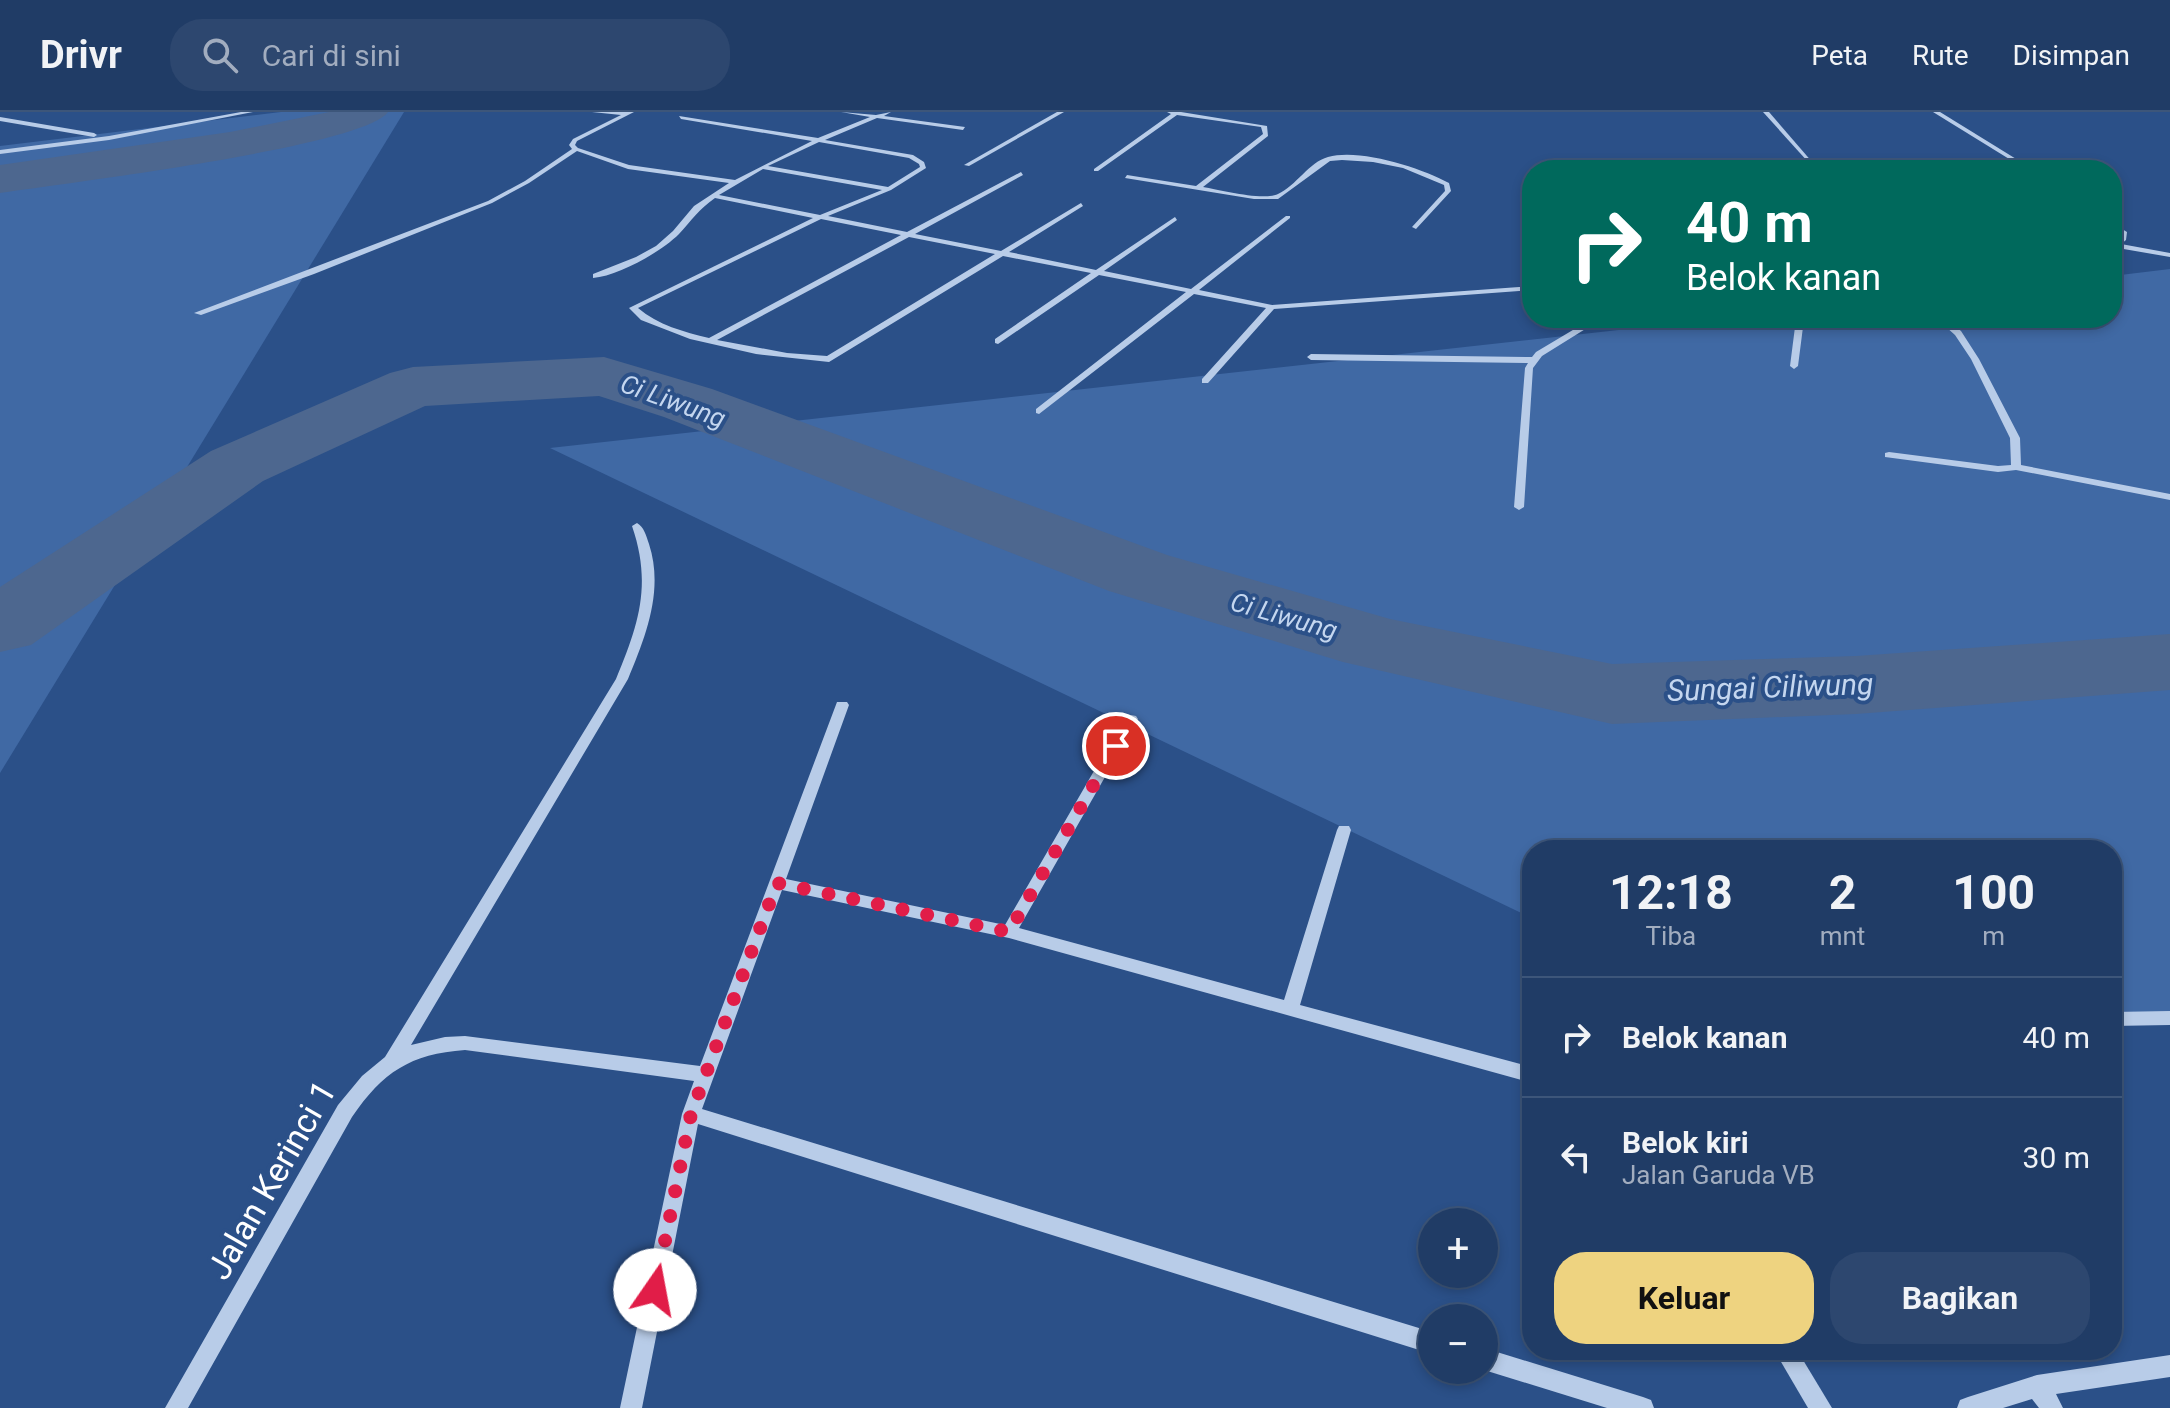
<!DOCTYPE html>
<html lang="id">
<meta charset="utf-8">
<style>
:root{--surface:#203c66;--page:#2d476f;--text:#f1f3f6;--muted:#a2adbf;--line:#3d567a;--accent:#eed380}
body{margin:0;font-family:Roboto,sans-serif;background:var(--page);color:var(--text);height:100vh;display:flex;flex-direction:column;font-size:30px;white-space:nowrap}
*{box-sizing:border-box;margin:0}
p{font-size:26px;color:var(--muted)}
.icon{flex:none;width:44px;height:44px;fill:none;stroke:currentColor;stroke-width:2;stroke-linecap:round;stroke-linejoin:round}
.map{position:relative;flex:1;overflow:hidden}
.panel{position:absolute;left:1522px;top:728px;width:600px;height:520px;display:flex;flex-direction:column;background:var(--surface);border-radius:32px;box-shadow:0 4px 12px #0003,0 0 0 2px var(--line)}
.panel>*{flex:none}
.guide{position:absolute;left:1522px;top:48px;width:600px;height:168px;border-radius:32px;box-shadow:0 4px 12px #0003,0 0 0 2px var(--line);background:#00695c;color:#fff;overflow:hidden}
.tools{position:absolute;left:1418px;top:1096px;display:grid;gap:16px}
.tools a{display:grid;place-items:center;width:80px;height:80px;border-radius:50%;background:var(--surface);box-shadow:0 4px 12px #0003,0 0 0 2px var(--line);font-size:40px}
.pin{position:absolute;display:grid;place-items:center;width:68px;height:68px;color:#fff;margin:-34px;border:4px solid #fff;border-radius:50%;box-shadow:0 2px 8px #0007}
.me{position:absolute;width:88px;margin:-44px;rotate:12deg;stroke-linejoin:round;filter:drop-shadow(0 0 6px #0008)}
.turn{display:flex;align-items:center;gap:28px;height:168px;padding:0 32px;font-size:36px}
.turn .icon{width:104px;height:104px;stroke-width:2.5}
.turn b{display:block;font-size:56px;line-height:68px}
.eta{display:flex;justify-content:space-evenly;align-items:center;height:136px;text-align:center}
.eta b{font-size:48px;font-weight:700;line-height:56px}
.button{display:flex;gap:16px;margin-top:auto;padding:16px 32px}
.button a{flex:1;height:92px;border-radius:32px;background:var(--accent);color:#111;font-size:32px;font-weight:700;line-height:92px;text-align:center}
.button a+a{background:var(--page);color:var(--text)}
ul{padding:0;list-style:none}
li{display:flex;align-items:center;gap:24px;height:120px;padding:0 32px;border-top:2px solid var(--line)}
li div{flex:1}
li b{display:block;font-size:30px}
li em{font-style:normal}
header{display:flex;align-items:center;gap:48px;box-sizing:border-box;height:112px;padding:0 40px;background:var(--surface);border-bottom:2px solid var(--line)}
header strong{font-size:38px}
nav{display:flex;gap:44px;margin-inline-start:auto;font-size:28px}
.search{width:560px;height:72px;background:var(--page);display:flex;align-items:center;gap:20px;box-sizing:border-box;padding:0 28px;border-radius:32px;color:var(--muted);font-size:30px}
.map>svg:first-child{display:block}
</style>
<header>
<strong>Drivr</strong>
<div class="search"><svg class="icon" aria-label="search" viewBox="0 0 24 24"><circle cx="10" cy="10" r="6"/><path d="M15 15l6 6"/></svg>Cari di sini</div>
<nav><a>Peta</a><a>Rute</a><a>Disimpan</a></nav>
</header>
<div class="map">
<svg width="2170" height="1296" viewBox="0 0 2170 1296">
<rect width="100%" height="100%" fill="#2b5088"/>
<g fill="#4069a4">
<polygon points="281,0 404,0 0,661 0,34"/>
<polygon points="2170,157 2170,907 2112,904 2112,738 1532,738 1532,806 550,336 1727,206 2112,206 2112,164"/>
</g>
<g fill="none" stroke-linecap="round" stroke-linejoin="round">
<g fill="#4d678f" fill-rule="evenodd">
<path d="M329,0H388C364,35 59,72 0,81V53L230,20Z"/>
<polygon points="604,245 712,277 1167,443 1390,507 1612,552 1856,544 2170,522 2170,578 1856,602 1612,612 1343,550 1109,479 664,305 599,284 425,294 263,369 31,533 0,540 0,475 211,339 390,261 413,255"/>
</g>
<g fill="#b8cce8" fill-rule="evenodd">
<polygon points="241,0 253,0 109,28 0,42 0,38 109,24"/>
<path d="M592,0H634L577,29L575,33L578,36L629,53L735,68L812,29L681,7L679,4L818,26L870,5L841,0L876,3L891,0L884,4L965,15L963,18L877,6L825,28L913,43L924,50L926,56L891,78L828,104L907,120L1021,60L1023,63L915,122L1001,139L1081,91L1083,94L1009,140L1096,158L1175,105L1177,108L1104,159L1191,177L1286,104H1290V106L1199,178L1272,193L1532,174V178L1274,197L1208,271H1202V267L1266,196L1194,182L1039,302L1036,301V297L1186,180L1099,163L998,232L995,231V227L1091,161L1003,144L829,250L756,242L690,227L641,208L629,196L813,106L715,86C699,97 691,109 679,122C661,140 618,164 593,166V162L636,145L656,134L673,119L694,94L729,71L628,57L577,39L529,71L492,91L314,162L201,203L194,201L488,89L525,69L572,37L569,33L573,27L621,3ZM819,30L909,46L919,52L920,55L888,75L768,54ZM763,57L882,78L820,103L719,83ZM821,107L901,123L709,226C684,220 658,213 638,196ZM909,125L995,142L827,244L787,241L717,228Z"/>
<polygon points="1057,0 1064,0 969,54 964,53"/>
<path d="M1167,0H1181L1267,14L1268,24L1203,75C1221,78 1262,89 1278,82C1296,74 1309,50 1328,45C1360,36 1421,56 1449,71L1451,79L1416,117L1412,115L1445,79L1444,73L1403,56L1373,50L1342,48L1330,49L1278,87H1254L1125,66L1127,63L1196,74L1263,22L1261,15L1177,3L1098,59H1094V57L1171,2Z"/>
<polygon points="1763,0 1769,0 1813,51 1809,51"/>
<polygon points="1933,0 1940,0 2034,58 2027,58"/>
<polygon points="0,5 94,21 97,23 94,25 0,9"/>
<polygon points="2112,111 2127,120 2126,128 2121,132 2170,141 2170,145 2112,135 2112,131 2118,127 2119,121 2112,116"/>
<polygon points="1593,206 1603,206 1542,244 1533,256 1524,395 1519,398 1514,395 1525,256 1528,251 1311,248 1307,245 1311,242 1532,245 1536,240"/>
<polygon points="1791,206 1799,206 1803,215 1798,254 1794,257 1790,254 1795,215"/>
<polygon points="1936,206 1945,206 1961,219 1979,247 2020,326 2021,353 2170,382 2170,388 2016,358 1998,360 1885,345 1885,341 1889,340 1998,354 2011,353 2010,326 1971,247 1955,223"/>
<path d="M637,411C644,415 646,423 649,432C664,478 646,524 628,567L411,933L445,925L465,924L700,954L837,590H847L849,593L786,767L1005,813L1124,607L1131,603L1136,604L1138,607L1019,816L1284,888L1337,718L1339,714H1349L1351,718L1300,893L1532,955V971L1009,826L782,778L702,997L1432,1220V1242L698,1012L642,1296H620L682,1002L694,969L465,938C410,942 383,960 352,1005L188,1296H165L338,993L362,964L385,945L616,567C639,512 652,472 632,414Z"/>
<polygon points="2170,899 2170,913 2112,914 2112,900"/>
<polygon points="1484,1236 1643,1285 1651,1288 1654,1296 1607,1296 1484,1258"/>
<polygon points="1774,1238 1797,1238 1832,1296 1808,1296"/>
<polygon points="2170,1243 2170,1265 2056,1282 2063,1296 2039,1296 2032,1287 2003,1296 1957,1296 1960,1288 1968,1285 2037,1263"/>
</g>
</g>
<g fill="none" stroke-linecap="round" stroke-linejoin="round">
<polyline stroke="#e11d48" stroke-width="14" stroke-dasharray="0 25.2" points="655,1178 691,1002 777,771 1009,820 1116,634"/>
</g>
<g text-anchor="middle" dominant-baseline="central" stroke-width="8" stroke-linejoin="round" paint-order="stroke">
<g font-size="26" font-style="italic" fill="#c4d6ef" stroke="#2b5088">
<text transform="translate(673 289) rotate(20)">Ci Liwung</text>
<text transform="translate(1284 504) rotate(16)">Ci Liwung</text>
</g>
<g font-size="30" font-style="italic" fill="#c4d6ef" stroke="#2b5088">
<text transform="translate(1770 575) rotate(-2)">Sungai Ciliwung</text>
</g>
<g font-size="34" fill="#fff" stroke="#2b5088">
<text transform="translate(271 1068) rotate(-60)">Jalan Kerinci 1</text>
</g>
</g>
</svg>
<div class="tools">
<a>+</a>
<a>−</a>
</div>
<div class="pin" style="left:1116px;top:634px;background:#d93025"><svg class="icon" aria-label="arrive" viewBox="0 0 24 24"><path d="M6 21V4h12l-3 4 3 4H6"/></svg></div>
<svg class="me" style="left:655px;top:1178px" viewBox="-20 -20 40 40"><circle r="19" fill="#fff"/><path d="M0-13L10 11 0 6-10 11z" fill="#e11d48"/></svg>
<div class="guide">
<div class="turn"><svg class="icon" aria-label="right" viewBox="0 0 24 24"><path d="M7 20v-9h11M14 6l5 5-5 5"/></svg><div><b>40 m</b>Belok kanan</div></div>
</div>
<section class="panel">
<div class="eta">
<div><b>12:18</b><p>Tiba</p></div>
<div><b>2</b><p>mnt</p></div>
<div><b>100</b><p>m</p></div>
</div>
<ul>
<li><svg class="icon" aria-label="right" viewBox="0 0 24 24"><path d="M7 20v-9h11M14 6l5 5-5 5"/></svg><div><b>Belok kanan</b></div><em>40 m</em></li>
<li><svg class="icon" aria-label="left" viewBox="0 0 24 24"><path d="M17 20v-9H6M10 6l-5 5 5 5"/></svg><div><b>Belok kiri</b><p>Jalan Garuda VB</p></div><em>30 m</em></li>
</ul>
<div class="button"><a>Keluar</a><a>Bagikan</a></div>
</section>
</div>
